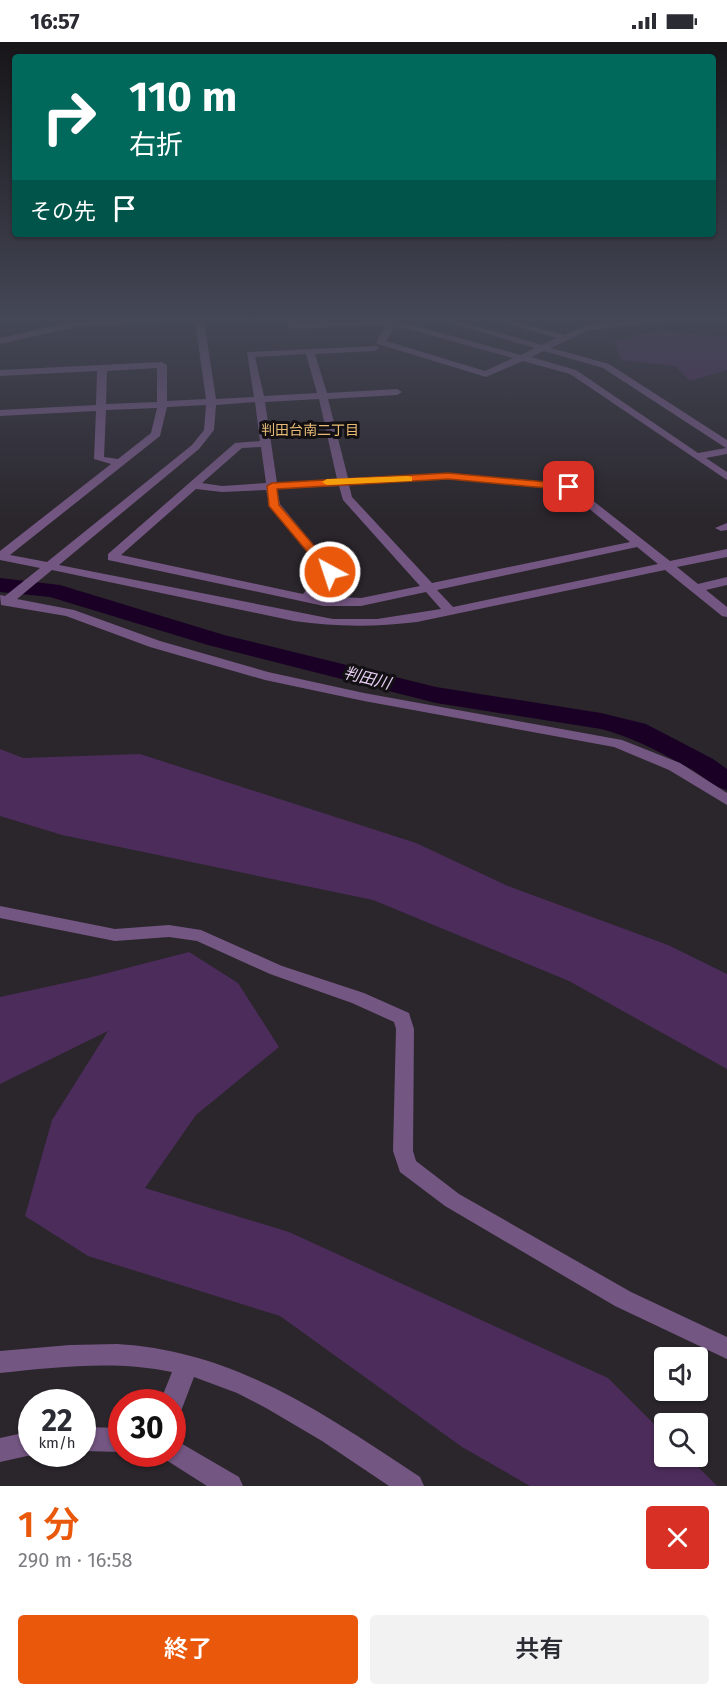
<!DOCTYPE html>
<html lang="ja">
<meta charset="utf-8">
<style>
:root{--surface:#fff;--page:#f2f2f3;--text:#2b2b33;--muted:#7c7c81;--accent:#ea580c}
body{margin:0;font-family:"Fira Sans","Noto Sans JP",sans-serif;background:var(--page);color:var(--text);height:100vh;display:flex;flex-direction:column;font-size:22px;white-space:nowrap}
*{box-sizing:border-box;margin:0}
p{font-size:20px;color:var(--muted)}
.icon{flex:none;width:33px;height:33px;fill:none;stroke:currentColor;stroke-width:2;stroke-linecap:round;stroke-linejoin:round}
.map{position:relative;height:1444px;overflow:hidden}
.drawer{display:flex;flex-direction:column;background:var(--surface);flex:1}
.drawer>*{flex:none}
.guide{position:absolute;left:12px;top:12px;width:704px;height:183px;border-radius:6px;box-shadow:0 2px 4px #0004;background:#00695c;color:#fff;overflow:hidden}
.tools{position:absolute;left:654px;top:1305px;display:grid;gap:12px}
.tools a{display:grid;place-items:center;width:54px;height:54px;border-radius:6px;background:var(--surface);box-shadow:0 2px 4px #0004;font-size:30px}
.speed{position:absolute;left:18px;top:1347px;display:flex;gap:12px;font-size:30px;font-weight:700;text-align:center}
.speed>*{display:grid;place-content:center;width:78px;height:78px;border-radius:50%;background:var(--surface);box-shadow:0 2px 4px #0004;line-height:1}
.speed small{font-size:15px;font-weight:400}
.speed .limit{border:9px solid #d22;background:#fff;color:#111}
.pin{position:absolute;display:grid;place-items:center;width:51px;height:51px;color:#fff;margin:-26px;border-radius:12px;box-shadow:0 3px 9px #0006}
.me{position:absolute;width:66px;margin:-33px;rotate:320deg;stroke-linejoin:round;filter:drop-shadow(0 0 4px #0008)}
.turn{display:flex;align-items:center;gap:21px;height:126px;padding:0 18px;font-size:27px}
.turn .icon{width:78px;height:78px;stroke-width:2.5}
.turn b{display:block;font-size:42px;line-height:51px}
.then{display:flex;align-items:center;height:57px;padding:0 18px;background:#0003;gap:12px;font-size:22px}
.round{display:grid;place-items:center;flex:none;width:63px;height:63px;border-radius:6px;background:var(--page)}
.head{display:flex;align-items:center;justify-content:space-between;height:102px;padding:0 18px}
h1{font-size:36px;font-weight:600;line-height:45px;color:var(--accent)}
.primary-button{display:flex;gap:12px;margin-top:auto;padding:12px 18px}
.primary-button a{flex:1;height:69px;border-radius:6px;background:var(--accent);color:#fff;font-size:24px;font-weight:600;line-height:69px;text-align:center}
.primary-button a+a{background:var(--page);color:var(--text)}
.status{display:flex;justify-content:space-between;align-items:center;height:42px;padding:0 30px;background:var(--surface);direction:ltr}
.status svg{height:16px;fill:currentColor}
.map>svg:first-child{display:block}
</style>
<div class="status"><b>16:57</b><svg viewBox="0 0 49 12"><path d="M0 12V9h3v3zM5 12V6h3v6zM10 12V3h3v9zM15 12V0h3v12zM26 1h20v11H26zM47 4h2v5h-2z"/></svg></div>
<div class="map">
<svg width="727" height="1444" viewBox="0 0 727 1444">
<rect width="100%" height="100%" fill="#2a262c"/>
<g fill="#4c2c5a">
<polygon points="659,288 727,296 727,328 690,339 675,324 621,318 614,300"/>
<polygon points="0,707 23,716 140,712 416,801 508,844 668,903 727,932 727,1027 569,939 373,858 62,793 0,774"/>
<polygon points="189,910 238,941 279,1005 196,1073 145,1146 289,1190 608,1336 664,1392 664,1414 688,1415 717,1444 530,1444 462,1405 280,1274 88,1214 25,1174 52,1078 108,989 0,1042 0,955 92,935"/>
</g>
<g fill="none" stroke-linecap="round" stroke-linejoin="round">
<path fill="#1a0025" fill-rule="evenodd" d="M0,536L60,543L224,593L436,645L601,671L646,682L713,717L727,727V748C713,745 703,734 691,727C661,711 633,695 601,687L436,661L208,603L50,555L0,550Z"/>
<g fill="#745682" fill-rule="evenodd">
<path d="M154,276H210L204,279L216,357L254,355L247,310L377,304L379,306L374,309L315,312L327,351L397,347L402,350L397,353L328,357L348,436L448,431L573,443L670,519L727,507V515L677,525L698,542L727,535V543L706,548L727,565V575L722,574L665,528L417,580C375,585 336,585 294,579L52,528L17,557L74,568L160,599L268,630L364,651L622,698L680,721L727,751V763L669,728L614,705L364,659L265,638L150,605L66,574L1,563L0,553L5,554L40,526L0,518V509L111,422L94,417L96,369L0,374V368L96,363L97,329L0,334V328L162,320L167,323V359L206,357L195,279L76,285L0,302V296L76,279ZM306,312L317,351L264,354L255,315ZM157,326V360L106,362L107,329ZM319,357L337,437L277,441L265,360ZM255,360L260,399L235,401L108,512V518L324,564H361L426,550L441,567L377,577H333L59,523L199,407L214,388L216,363ZM206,363L204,388L192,403L47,520L10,513L160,394L167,365ZM157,366L151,391L118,417L104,415L106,368ZM261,405L266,441L222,444L202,441L242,406ZM448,437L566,448L630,500L432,541L352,455L349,443ZM339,444L343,458L420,544L361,556L315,554L336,530L280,462L277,447ZM196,447L222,450L266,448L270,465L323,530L303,552L121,513ZM637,505L658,522L453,565L437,548Z"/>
<path d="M287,276H295L297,281L390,278L392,276H400L398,279L521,313L535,306L434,276H447L542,303L557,296L488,276H501L564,293L587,283L655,276H681L677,279L589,288L551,306L609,322L727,398V412L706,416L727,430V438L570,332L523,319L486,335L378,302L376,300L387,283L293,287L289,284ZM395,284L405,286L513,316L485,329L386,299ZM544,309L603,326L726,406L698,411L576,328L531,315Z"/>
<polygon points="727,481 727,488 721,489 715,486"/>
<polygon points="0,864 115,887 169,883 201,888 282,924 364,951 409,971 414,987 413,1109 416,1119 459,1152 631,1250 727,1295 727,1317 615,1264 445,1164 400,1130 393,1109 396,987 394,980 352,961 270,932 197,899 169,895 115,899 0,876"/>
<path d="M117,1302C236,1309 324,1372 420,1435L424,1444H389L322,1399L266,1366L237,1351L194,1335L181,1369L172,1372V1360H160L172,1330C116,1318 57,1325 0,1331V1309L70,1303Z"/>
<polygon points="82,1385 122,1386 122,1410 82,1409"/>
<polygon points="32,1389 32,1412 36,1412 0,1420 0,1396"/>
<polygon points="172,1396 239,1435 243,1444 207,1444 163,1416 161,1412 172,1412"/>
</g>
</g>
<linearGradient id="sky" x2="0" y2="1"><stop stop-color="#171518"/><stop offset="0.58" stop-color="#444756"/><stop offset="1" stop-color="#444756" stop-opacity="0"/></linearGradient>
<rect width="727" height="478" fill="url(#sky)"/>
<polygon fill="#ea580c" stroke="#983908" stroke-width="1.5" points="448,431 569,442 574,445 569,448 448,437 277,447 279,463 334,527 336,530 330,533 326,532 269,464 267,444 272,441"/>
<polygon fill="#f59e0b" points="408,434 412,435 412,439 327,443 322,440 327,437"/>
<g text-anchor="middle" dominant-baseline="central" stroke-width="6" stroke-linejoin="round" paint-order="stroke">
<g font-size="14" fill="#e8bb77" stroke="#121013">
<text x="310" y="388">判田台南二丁目</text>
</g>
<g font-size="16" font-style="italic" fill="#e8d0f4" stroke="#121013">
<text transform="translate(367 636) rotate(14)">判田川</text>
</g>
</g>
</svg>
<div class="tools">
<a><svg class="icon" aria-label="sound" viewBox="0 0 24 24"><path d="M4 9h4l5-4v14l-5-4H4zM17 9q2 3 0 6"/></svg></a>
<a><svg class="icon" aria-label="search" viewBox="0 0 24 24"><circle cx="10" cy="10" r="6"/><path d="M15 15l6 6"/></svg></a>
</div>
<div class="speed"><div>22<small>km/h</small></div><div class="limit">30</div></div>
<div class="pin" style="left:569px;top:445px;background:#d93025"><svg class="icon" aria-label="arrive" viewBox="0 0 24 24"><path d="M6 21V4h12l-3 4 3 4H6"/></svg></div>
<svg class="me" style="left:330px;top:530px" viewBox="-20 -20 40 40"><circle r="17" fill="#ea580c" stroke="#fff" stroke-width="3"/><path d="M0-11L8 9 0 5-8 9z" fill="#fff"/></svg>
<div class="guide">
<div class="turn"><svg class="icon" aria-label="right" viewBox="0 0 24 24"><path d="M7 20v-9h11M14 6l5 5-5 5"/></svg><div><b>110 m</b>右折</div></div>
<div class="then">その先<svg class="icon" aria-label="arrive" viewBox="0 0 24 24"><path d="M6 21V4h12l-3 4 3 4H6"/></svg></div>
</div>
</div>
<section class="drawer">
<div class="head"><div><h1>1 分</h1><p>290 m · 16:58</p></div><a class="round" style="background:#d93025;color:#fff"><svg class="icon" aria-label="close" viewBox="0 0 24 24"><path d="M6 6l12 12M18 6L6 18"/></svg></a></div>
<div class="primary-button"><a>終了</a><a>共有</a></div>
</section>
